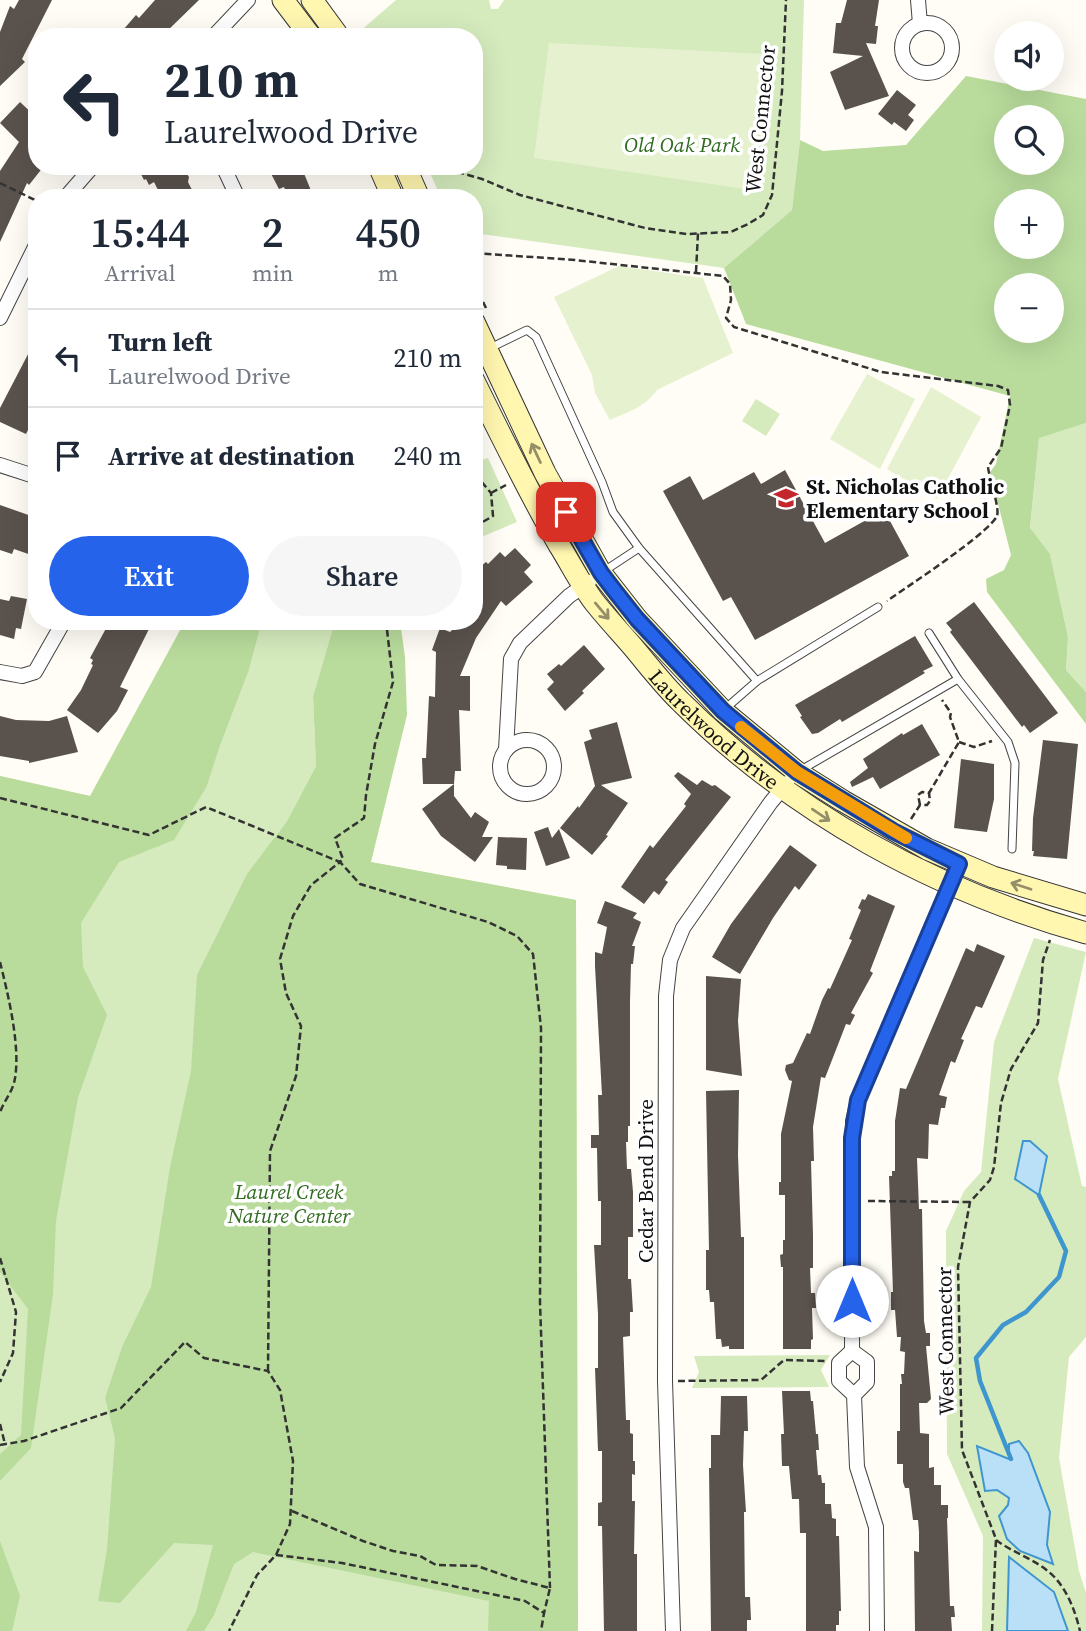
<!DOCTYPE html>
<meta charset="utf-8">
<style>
:root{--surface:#fff;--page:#f6f6f7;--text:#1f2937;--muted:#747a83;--line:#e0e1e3;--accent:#2563eb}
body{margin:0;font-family:"Source Serif 4",serif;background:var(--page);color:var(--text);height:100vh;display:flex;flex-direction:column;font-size:26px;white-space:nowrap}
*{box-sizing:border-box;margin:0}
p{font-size:23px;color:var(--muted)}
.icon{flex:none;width:38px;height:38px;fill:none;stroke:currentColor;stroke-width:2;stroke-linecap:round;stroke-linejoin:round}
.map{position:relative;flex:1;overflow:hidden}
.details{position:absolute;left:28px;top:189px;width:455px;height:441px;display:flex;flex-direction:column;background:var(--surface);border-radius:28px;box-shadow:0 7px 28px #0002}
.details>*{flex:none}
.top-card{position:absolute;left:28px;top:28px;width:455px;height:147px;border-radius:28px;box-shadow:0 7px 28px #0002;background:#fff;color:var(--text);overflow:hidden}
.tools{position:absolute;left:994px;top:21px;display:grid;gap:14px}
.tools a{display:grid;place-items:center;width:70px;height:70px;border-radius:50%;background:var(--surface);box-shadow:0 7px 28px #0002;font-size:35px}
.pin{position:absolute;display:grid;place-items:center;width:60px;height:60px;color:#fff;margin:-30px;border-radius:14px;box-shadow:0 4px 10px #0006}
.me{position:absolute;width:77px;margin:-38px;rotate:0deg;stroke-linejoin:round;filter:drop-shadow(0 0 5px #0008)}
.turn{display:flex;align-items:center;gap:24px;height:147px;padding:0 21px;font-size:32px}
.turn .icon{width:91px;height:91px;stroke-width:2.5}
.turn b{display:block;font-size:49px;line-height:60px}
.eta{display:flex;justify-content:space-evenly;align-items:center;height:119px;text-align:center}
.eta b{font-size:42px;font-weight:600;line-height:49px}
.primary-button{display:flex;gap:14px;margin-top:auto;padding:14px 21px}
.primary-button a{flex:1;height:80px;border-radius:42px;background:var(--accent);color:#fff;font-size:28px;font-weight:600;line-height:80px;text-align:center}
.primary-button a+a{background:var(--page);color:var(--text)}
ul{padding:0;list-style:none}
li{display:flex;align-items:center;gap:21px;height:98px;padding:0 21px;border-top:2px solid var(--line)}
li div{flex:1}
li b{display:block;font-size:26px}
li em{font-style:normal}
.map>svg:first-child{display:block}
</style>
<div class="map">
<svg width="1086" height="1631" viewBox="0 0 1086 1631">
<rect width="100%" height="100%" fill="#fffdf5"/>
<g fill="#d5ebbd" fill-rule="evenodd">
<polygon points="396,0 489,0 491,9 498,9 504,0 804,0 800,140 792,210 724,268 474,233 474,198 441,198 427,166 474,166 474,37 362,37 359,32"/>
<polygon points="756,399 780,414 766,436 742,421"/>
<polygon points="1086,423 1086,692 1066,670 1068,637 1050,554 1030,529 1039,437"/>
<polygon points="488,458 517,522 474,540 474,462"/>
<polygon points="262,621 335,621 313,696 316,766 287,821 274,838 370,862 576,900 578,1631 0,1631 0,776 90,796 207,786 220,746 249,670"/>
<path d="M1034,938L1086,952L1058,1079L1082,1186L1086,1187V1337L1069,1357L1059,1458L1079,1571L1086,1593V1631H1068L1054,1592L1008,1566L1007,1631H982L983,1536L947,1454L946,1231L964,1191L981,1172L994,1042ZM978,1446L1009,1460L1050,1512L1047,1545L1008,1505L1009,1498L997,1490Z"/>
<polygon points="830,1355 821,1370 829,1387 692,1388 699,1372 694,1356"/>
</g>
<g fill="#b9dc9c" fill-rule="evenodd">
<path d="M966,76L1086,99V423L1039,438L1030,528L1050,554L1068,637L1066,670L1086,692V724L987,592L986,579L1004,570L1011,555L990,472L996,464L1010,396L746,324L724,268L792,210L800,140L823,151L906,145ZM1006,117H1052V163H1006ZM1006,201H1052V247H1006ZM1006,285H1052V331H1006Z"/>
<polygon points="185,621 262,621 249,670 220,746 207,786 174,840 119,862 81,923 83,967 107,1015 78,1098 56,1221 53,1295 31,1448 0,1481 0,1454 21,1435 28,1309 0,1272 0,776 90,796"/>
<polygon points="335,621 400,621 405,657 407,715 371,862 576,900 578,1631 488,1631 489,1601 253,1552 234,1564 214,1615 204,1631 186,1631 196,1612 213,1545 174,1543 120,1603 98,1601 107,1550 115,1438 105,1398 122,1347 151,1287 170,1167 191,1071 197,975 247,874 287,821 316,766 313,696"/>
<polygon points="0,1541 20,1596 12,1631 0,1631"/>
</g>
<g fill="#e6f2cf">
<polygon points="549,43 766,54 746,189 534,158"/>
<path d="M619,266L703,278L733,353L657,390C645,407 628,412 610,420L595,393L592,375L554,297Z"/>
<polygon points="867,374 915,399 880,469 830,439"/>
<polygon points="931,387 981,417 937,499 887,469"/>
</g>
<g fill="#b9e0f7" stroke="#3f96cf" stroke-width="2">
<polygon points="1023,1141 1030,1141 1047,1156 1039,1195 1015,1179"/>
<polygon points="1019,1441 1028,1453 1050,1512 1047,1545 1053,1564 1020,1551 1007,1539 999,1516 1008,1505 1009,1498 997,1490 985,1491 977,1446 1009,1459 1009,1444"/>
<polygon points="1009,1557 1054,1592 1068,1631 1007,1631"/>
</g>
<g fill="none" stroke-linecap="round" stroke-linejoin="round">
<polyline stroke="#3f96cf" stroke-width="4.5" points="1011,1459 980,1381 976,1358 1003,1325 1026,1312 1059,1277 1066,1251 1039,1195"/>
</g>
<g fill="#5a524d">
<polygon points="19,0 52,0 22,59 25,62 0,86 0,32 10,6 14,9"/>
<polygon points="155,0 199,0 163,35 159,32 155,37 117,37 136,15 139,18"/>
<polygon points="847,0 879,0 875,26 878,26 876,44 866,43 889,96 845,110 830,72 863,56 833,53 836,23 841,23"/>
<polygon points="897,90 916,105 908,115 914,120 906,131 894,122 892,125 878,114"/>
<polygon points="20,102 37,118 37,166 44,166 29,185 27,183 0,242 0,171 19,142 0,123"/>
<polygon points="141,166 182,166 189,177 188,182 196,198 162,198 154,182 149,185 146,179 144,180 139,170"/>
<polygon points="267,166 301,166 314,198 289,198 284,187 279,189"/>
<polygon points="37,337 37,412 26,434 0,422 0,408"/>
<polygon points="785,470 825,543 884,510 909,556 755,640 731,597 723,601 663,491 690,476 703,500 754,472 761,484"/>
<polygon points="0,505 37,518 37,557 14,549 12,554 0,550"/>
<polygon points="515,548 531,565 524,572 533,582 506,606 501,601 476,638 460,676 470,676 470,711 459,710 461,771 455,771 454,784 423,784 422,758 426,758 429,696 435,697 436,652 432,650 440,628 450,632 461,621 474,621 474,572 486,562 488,564 500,552 505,557"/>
<polygon points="11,596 27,599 21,629 16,628 14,639 0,635 0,599 9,601"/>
<polygon points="974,602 1058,713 1030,733 1024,725 1022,727 950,632 952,630 946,623"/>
<polygon points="110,621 153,621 120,687 128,690 117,711 98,733 67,710 81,690 93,665 91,664 93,660 90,658"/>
<polygon points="915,636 933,666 923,671 925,673 842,722 840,719 818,733 812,734 800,717 802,716 795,705"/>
<polygon points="584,645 605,669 582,691 584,693 565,711 547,689 554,682 547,674 559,664 561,666"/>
<polygon points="0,716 16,720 49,721 67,716 78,752 29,763 29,761 0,756"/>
<polygon points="617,722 632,778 601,785 628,803 606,835 608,836 592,855 560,828 578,806 579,808 595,786 584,742 592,739 589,730"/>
<polygon points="922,724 940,755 880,789 873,777 852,787 850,782 868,768 863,759 902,733 903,735"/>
<polygon points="1043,740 1078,744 1067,859 1033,856 1034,851 1032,851 1033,818"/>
<polygon points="961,759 994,764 994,799 987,832 954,828"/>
<polygon points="678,772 697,785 702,780 712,786 715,785 731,797 665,880 668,882 659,895 654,891 644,904 621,887 650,845 653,848 686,806 684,804 691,794 674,776"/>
<polygon points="454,784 454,796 471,818 475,812 489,822 482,837 493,837 475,862 441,836 422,809"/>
<polygon points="548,827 552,838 559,829 570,858 546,866 534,832"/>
<polygon points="498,837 527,838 526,870 507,869 507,866 496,865"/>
<polygon points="790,845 817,865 799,890 795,886 773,918 740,974 712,957 731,924"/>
<polygon points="868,894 895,906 870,971 873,973 851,1013 855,1015 850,1025 846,1024 825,1078 821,1077 813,1127 814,1161 811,1161 813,1235 813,1268 810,1268 811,1293 815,1293 816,1308 812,1308 813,1339 811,1340 811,1349 783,1349 783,1267 781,1267 780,1255 783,1254 783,1240 785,1240 785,1195 779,1195 779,1182 781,1182 781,1134 792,1081 789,1080 785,1070 786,1065 793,1063 807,1033 810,1034 822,1000 828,988 830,989 852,940 849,939 861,910 858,908 862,899 865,900"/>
<polygon points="605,901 637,913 633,918 641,922 632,946 635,946 633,964 631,964 630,1001 630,1126 628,1126 628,1142 626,1142 627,1169 631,1169 633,1192 633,1237 628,1237 628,1279 631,1279 633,1312 630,1312 630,1336 623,1337 626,1420 630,1420 630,1433 633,1434 633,1461 635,1461 635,1475 632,1474 632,1501 635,1501 634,1554 637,1554 637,1631 604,1631 602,1526 598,1526 598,1503 602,1502 602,1451 598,1451 595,1368 598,1368 598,1314 594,1245 601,1245 601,1201 598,1201 597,1148 591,1148 591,1135 599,1135 598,1095 602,1095 595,966 595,952 602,954 607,927 597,923"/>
<polygon points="977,944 1005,956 982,1008 976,1006 961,1039 964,1040 955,1063 951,1061 939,1095 947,1097 945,1108 941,1108 938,1125 929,1124 928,1159 917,1158 919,1209 922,1209 924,1321 926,1333 930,1333 930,1346 926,1346 931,1399 927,1403 919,1403 920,1433 929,1434 929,1468 934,1467 934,1485 941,1485 941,1505 948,1505 948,1518 947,1518 950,1606 954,1606 955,1617 951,1617 952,1631 915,1631 914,1551 919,1552 919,1532 918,1520 913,1520 909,1488 905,1488 903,1482 903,1464 897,1464 897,1431 900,1431 900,1384 902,1384 901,1374 904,1374 905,1352 900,1351 901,1337 897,1337 895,1310 891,1310 891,1292 893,1292 889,1176 892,1176 892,1171 895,1171 895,1121 900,1088 906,1089 966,948 974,952"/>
<polygon points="706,976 741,979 738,1021 742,1076 706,1070"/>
<polygon points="739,1090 738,1155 741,1237 744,1237 744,1349 729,1349 729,1346 722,1347 721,1339 716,1339 714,1302 710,1302 709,1290 706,1290 706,1250 709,1250 706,1091"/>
<polygon points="782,1391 810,1391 811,1401 813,1401 816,1434 818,1434 819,1450 816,1450 818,1475 821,1475 822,1483 825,1483 825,1504 831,1504 832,1518 836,1519 836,1536 839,1536 841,1611 839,1611 839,1625 836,1625 836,1631 806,1631 806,1533 800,1533 799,1499 792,1499 789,1466 782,1466 781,1434 784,1434"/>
<polygon points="721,1396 747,1396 748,1431 744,1431 743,1465 746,1512 744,1512 745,1597 750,1597 751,1620 747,1620 747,1631 711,1631 709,1468 711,1468 711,1435 720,1435"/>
</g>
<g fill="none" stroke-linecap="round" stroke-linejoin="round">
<g stroke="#444" stroke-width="9">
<g id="lane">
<polyline points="488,349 527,330 536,337 602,482 613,512 639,548 757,681"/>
<polyline points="604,571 639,548"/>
<polyline points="929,633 958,679"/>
<polyline points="726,708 757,681 878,607"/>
<polyline points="801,770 958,679 1008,742 1015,763 1012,849"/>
</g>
</g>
<g stroke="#444" stroke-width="16">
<g id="street">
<polyline points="918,0 920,24"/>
<circle cx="927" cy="48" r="25"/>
<polyline points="213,37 248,0"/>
<polyline points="223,166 238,198"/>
<polyline points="65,198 93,166"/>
<polyline points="0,318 37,243"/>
<polyline points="0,465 37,477"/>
<polyline points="0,672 22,676 35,672 64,621"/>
<circle cx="527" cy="767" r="27"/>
<polyline points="506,750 511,659 520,643 569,596 589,582"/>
<polyline points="852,1351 867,1362 867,1382 854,1395"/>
<polyline points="673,1631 665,1381 666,996 670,960 683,928 771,802 787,783"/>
<polyline points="877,1631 876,1527 857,1467 854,1395 839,1381 839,1363 852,1351 853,1121 858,1100 959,864"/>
</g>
</g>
<g stroke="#333" stroke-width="23">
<g id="secondary">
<polyline points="283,0 311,37"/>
<polyline points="312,0 339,37"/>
<polyline points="379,166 393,198"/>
<polyline points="405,166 419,198"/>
<polyline points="474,322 545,473 601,573 637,619 723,711 797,772 843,801 927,849 993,877 1086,905"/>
<path id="s1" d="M474,381C501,436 528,491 559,545C571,564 581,585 595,603C607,618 621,633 633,647C649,666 664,686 682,703C794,814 934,890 1086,933"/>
</g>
</g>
<g stroke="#333" stroke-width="2.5" stroke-dasharray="7 3.5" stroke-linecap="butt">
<polyline points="437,166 482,179 520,195 645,228 687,234 731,232 748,224 763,215 772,195 782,91 786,0"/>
<polyline points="0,183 37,201"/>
<path d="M474,253L575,260L723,276L730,284L731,300L726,318L734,327L881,372L998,386L1008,390L1010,405L1001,448L988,467C989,478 1000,508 997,516C988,534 908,586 887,601"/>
<polyline points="696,272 698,233"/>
<polyline points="474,283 486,308"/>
<polyline points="491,493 506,485"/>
<polyline points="474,527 493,516 491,493 475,474"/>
<polyline points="959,742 974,747 992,741"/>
<polyline points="0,798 149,835 206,807 340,862 343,859 335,838 364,818 366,795 375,744 393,682 386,621"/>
<polyline points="920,805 918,795 922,792 929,793 959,742 950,717 951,713 942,700"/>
<polyline points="911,819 920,805 927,805 930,801 929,793"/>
<path d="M0,962C8,994 22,1051 14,1083C11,1094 3,1102 0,1113"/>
<polyline points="868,1201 970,1202"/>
<polyline points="0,1258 16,1312 13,1353 0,1382"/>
<polyline points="268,1371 270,1151 296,1076 301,1026 286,993 280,959 293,916 311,885 340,862 360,884 488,922 517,936 533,954 541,1028 540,1303 550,1588"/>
<polyline points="678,1381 761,1380 784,1360 825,1361"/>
<polyline points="0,1424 5,1444"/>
<polyline points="0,1445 24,1441 121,1408 185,1342 204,1358 268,1371 280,1390 293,1461 290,1524 276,1555 257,1575 229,1631"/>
<polyline points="292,1511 363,1541 393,1551 420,1556 436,1565 477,1566 515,1579 550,1588 544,1613"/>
<path d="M996,1540C1012,1552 1034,1559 1049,1572C1066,1586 1075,1610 1080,1631"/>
<polyline points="276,1555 342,1563 525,1601 544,1613 541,1631"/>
<polyline points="992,1631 996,1539 962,1450 958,1267 970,1202 990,1180 994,1167 1001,1103 1011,1069 1038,1023 1043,960 1050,940"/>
</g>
<use href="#lane" stroke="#fff" stroke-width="7"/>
<use href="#street" stroke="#fff" stroke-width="14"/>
<use href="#secondary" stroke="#fff6b0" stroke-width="21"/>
</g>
<defs><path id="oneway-shaft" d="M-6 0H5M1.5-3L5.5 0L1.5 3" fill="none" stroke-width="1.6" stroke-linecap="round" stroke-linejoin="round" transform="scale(1.75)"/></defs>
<g stroke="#948f68">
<use href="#oneway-shaft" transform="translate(536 453) rotate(-115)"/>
<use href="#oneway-shaft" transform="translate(602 611) rotate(50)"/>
<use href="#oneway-shaft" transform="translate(821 815) rotate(34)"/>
<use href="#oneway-shaft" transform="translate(1021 886) rotate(-162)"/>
</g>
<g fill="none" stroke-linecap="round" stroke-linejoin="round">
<g stroke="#184099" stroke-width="18">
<polyline id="route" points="566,512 601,573 614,590 637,619 723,711 797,772 893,831 959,864 858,1100 852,1138 852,1301"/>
</g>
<use href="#route" stroke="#2563eb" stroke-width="12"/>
<polyline stroke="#f59e0b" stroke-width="12" points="741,727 797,772 906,838"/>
</g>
<defs>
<g id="school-bare" transform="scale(1.89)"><path d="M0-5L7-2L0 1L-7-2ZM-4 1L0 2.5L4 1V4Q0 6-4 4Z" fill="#c4262e" stroke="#fff" stroke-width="2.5" paint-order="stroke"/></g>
</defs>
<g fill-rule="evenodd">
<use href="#school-bare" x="786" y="498"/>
</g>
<g text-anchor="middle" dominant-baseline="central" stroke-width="7" stroke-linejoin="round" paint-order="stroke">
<g font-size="21" fill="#111" stroke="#fff">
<text transform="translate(760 119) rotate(-84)">West Connector</text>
<text stroke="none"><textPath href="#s1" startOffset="427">Laurelwood Drive</textPath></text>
<text transform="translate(645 1181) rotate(-90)">Cedar Bend Drive</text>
<text transform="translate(945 1341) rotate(-91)">West Connector</text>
</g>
<g font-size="21" font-style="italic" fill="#2f6b1f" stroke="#fff">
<text x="682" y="144">Old Oak Park</text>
<text x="289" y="1191">Laurel Creek<tspan x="289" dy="24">Nature Center</tspan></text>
</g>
<g font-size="21" font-weight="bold" fill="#111" stroke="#fff" text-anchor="start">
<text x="806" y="486">St. Nicholas Catholic<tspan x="806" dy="24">Elementary School</tspan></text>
</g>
</g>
</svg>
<div class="tools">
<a><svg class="icon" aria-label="sound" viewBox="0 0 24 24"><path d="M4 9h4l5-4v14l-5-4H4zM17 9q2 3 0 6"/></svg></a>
<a><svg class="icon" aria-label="search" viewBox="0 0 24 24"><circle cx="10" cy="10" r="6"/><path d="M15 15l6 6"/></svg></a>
<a>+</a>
<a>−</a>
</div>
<div class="pin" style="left:566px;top:512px;background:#d93025"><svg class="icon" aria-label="arrive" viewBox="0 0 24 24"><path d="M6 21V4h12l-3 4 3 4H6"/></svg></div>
<svg class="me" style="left:852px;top:1301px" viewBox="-20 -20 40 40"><circle r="19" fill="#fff"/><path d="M0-13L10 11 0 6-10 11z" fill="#2563eb"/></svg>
<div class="top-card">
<div class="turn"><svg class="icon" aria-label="left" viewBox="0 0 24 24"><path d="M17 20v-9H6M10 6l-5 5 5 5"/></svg><div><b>210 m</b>Laurelwood Drive</div></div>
</div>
<section class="details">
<div class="eta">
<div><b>15:44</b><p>Arrival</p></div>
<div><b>2</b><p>min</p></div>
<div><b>450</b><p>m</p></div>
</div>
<ul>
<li><svg class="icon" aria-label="left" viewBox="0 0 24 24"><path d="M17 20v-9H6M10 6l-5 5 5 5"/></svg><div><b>Turn left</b><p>Laurelwood Drive</p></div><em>210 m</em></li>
<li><svg class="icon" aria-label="arrive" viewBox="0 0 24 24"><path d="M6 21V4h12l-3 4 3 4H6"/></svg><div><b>Arrive at destination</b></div><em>240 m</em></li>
</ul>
<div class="primary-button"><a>Exit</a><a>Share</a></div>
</section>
</div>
